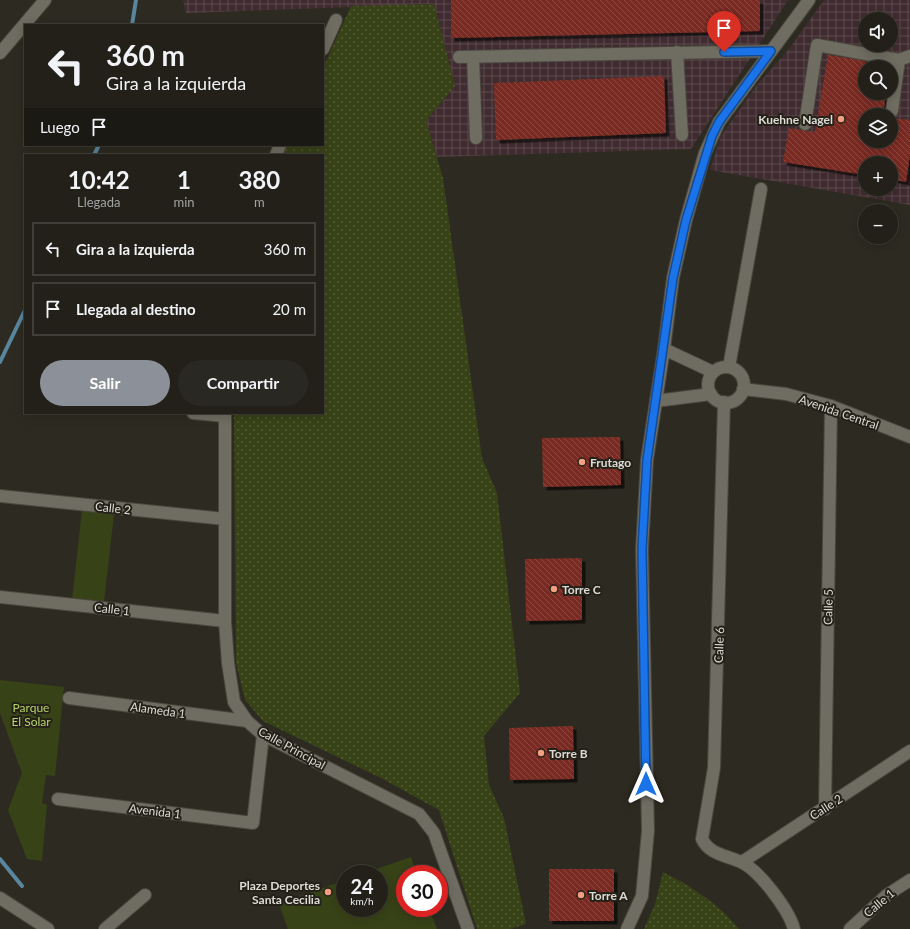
<!DOCTYPE html>
<html lang="es">
<meta charset="utf-8">
<style>
:root{--surface:#222019;--page:#2a2822;--text:#f1f3f6;--muted:#a2a3a2;--line:#3f3e38;--accent:#8c9099}
body{margin:0;font-family:Lato,sans-serif;background:var(--page);color:var(--text);height:100vh;display:flex;flex-direction:column;font-size:15px;white-space:nowrap}
*{box-sizing:border-box;margin:0}
p{font-size:13px;color:var(--muted)}
.icon{flex:none;width:22px;height:22px;fill:none;stroke:currentColor;stroke-width:2;stroke-linecap:round;stroke-linejoin:round}
.map{position:relative;flex:1;overflow:hidden}
.drawer{position:absolute;left:24px;top:154px;width:300px;height:260px;display:flex;flex-direction:column;background:var(--surface);border-radius:0px;box-shadow:0 2px 10px #0003,0 0 0 1px var(--line)}
.drawer>*{flex:none}
.top-card{position:absolute;left:24px;top:24px;width:300px;height:122px;border-radius:0px;box-shadow:0 2px 10px #0003,0 0 0 1px var(--line);background:#222019;color:var(--text);overflow:hidden}
.buttons{position:absolute;left:858px;top:12px;display:grid;gap:8px}
.buttons a{display:grid;place-items:center;width:40px;height:40px;border-radius:50%;background:var(--surface);box-shadow:0 2px 10px #0003,0 0 0 1px var(--line);font-size:20px}
.speed{position:absolute;left:336px;top:865px;display:flex;gap:8px;font-size:20px;font-weight:700;text-align:center}
.speed>*{display:grid;place-content:center;width:52px;height:52px;border-radius:50%;background:var(--surface);box-shadow:0 2px 10px #0003,0 0 0 1px var(--line);line-height:1}
.speed small{font-size:10px;font-weight:400}
.speed .limit{border:6px solid #d22;background:#fff;color:#111}
.pin{position:absolute;display:grid;place-items:center;width:34px;height:34px;color:#fff;margin:-41px -17px;border-radius:50% 50% 50% 0;rotate:-45deg;box-shadow:0 0 4px #0007}
.pin .icon{rotate:45deg}
.me{position:absolute;width:44px;margin:-22px;rotate:0deg;stroke-linejoin:round;filter:drop-shadow(0 0 3px #0008)}
.turn{display:flex;align-items:center;gap:14px;height:84px;padding:0 16px;font-size:18px}
.turn .icon{width:52px;height:52px;stroke-width:2.5}
.turn b{display:block;font-size:28px;line-height:34px}
.then{display:flex;align-items:center;height:38px;padding:0 16px;background:#0003;gap:8px;font-size:15px}
.eta{display:flex;justify-content:space-evenly;align-items:center;height:68px;text-align:center}
.eta b{font-size:24px;font-weight:700;line-height:28px}
.button{display:flex;gap:8px;margin-top:auto;padding:8px 16px}
.button a{flex:1;height:46px;border-radius:24px;background:var(--accent);color:#fff;font-size:16px;font-weight:700;line-height:46px;text-align:center}
.button a+a{background:var(--page);color:var(--text)}
ul{padding:0;list-style:none}
li{display:flex;align-items:center;gap:12px;height:54px;margin:0 8px 6px;padding:0 8px;border:2px solid var(--line);border-radius:0px}
li div{flex:1}
li b{display:block;font-size:15px}
li em{font-style:normal}
.map>svg:first-child{display:block}
</style>
<div class="map">
<svg width="910" height="929" viewBox="0 0 910 929">
<defs>
<pattern id="industrial-grid" width="8" height="8" patternUnits="userSpaceOnUse"><rect width="8" height="8" fill="#402c30"/><path d="M0 4h8M4 0v8" fill="none" stroke="#5b4a4d"/></pattern>
<pattern id="grass-dots" width="8" height="8" patternUnits="userSpaceOnUse"><rect width="8" height="8" fill="#384217"/><path d="M2 2h.1M6 6h.1" fill="none" stroke="#545d38" stroke-width="1.8" stroke-linecap="round"/></pattern>
<pattern id="building-back-hatch" width="6" height="6" patternUnits="userSpaceOnUse"><rect width="6" height="6" fill="#792c20"/><path d="M-1 5l2 2M0 0l6 6M5-1l2 2" fill="none" stroke="#8c4a40"/></pattern>
<filter id="shadow"><feDropShadow dx="3.5" dy="3.5" stdDeviation="0" flood-color="#0009"/></filter>
</defs>
<rect width="100%" height="100%" fill="#2d2b21"/>
<g fill="url(#industrial-grid)" fill-rule="evenodd">
<polygon points="183,0 788,0 691,149 437,157 426,121 455,86 434,4 186,13"/>
<path d="M824,0H910V205L710,170L721,136L757,85L789,49ZM865,19H891V45H865ZM865,67H891V93H865ZM865,115H891V141H865ZM865,163H891V189H865Z"/>
</g>
<g fill="url(#grass-dots)">
<polygon points="434,4 455,86 426,121 443,178 482,458 497,493 520,693 484,736 489,785 504,818 526,924 510,929 477,929 439,810 383,779 263,721 245,700 236,663 234,413 323,413 323,155 283,155 287,145 323,145 323,68 351,6"/>
<path d="M663,872C692,887 718,903 739,929H644L655,904Z"/>
</g>
<g fill="#384217">
<polygon points="82,511 114,514 104,602 72,599"/>
<polygon points="0,680 64,687 55,776 46,775 42,803 47,805 42,861 27,859 8,810 22,773 0,713"/>
<polygon points="411,857 417,874 405,874 405,908 429,908 437,929 288,929 279,904 345,880 345,908 379,908 379,874 362,874"/>
</g>
<g fill="none" stroke-linecap="round" stroke-linejoin="round">
<g stroke="#59869f" stroke-width="4">
<polyline points="132,25 136,0"/>
<polyline points="94,155 99,145"/>
<polyline points="0,362 25,310"/>
<polyline points="0,859 22,886"/>
</g>
</g>
<g fill="url(#building-back-hatch)" filter="url(#shadow)">
<polygon points="451,0 760,0 760,31 451,38"/>
<polygon points="828,55 865,61 865,93 886,93 883,115 865,115 865,141 891,141 891,118 910,120 910,155 906,182 891,179 891,163 865,163 865,175 783,162 789,128 815,132"/>
<polygon points="664,76 666,133 496,140 494,83"/>
<polygon points="620,437 621,485 543,487 542,438"/>
<polygon points="582,558 582,620 526,621 525,559"/>
<polygon points="573,726 574,779 510,780 509,728"/>
<rect x="549" y="869" width="65" height="52"/>
</g>
<g fill="none" stroke-linecap="round" stroke-linejoin="round">
<g stroke="#4a473f" stroke-width="14">
<g id="minor">
<polyline points="323,49 336,20"/>
<polyline points="677,52 682,135"/>
<polyline points="0,53 45,0"/>
<polyline points="459,57 771,51"/>
<polyline points="473,57 476,138"/>
<polyline points="892,111 899,60 910,56"/>
<polyline points="805,124 817,45 899,60"/>
<polyline points="276,155 280,145"/>
<polyline points="664,349 713,372"/>
<polyline points="729,367 761,189"/>
<circle cx="726" cy="385" r="18"/>
<polyline points="743,389 786,394 831,406 910,437"/>
<polyline points="656,401 711,394"/>
<path d="M724,402L714,768L702,839C710,855 726,855 741,862C759,870 789,910 794,929"/>
<polyline points="193,413 225,416"/>
<polyline points="225,413 225,621 228,663 234,702 247,721 263,735 419,814 434,833 468,929"/>
<polyline points="0,496 225,519"/>
<polyline points="0,597 225,621"/>
<polyline points="69,698 247,721"/>
<polyline points="58,799 253,823 263,735"/>
<polyline points="825,809 831,406"/>
<polyline points="742,862 910,751"/>
<polyline points="0,898 48,929"/>
<polyline points="105,929 145,895"/>
<polyline points="627,929 642,896 648,831 642,549 647,460 664,349 673,278 686,220 705,153 719,122 809,0"/>
<polyline points="850,929 887,895 910,880"/>
</g>
</g>
<use href="#minor" stroke="#6f6c61" stroke-width="12"/>
</g>
<g fill="none" stroke-linecap="round" stroke-linejoin="round">
<g stroke="#114b97" stroke-width="10">
<polyline id="route" points="646,784 642,549 647,460 673,278 686,220 712,136 719,122 771,51 724,52"/>
</g>
<use href="#route" stroke="#1a73e8" stroke-width="7"/>
</g>
<g fill="#f39f82" stroke="#242118" stroke-width="1.5">
<circle cx="841" cy="119" r="4"/>
<circle cx="582" cy="462" r="4"/>
<circle cx="554" cy="589" r="4"/>
<circle cx="541" cy="753" r="4"/>
<circle cx="328" cy="892" r="4"/>
<circle cx="581" cy="895" r="4"/>
</g>
<g text-anchor="middle" dominant-baseline="central" stroke-width="4" stroke-linejoin="round" paint-order="stroke">
<g font-size="12" font-weight="bold" fill="#dddbd5" stroke="#242118" text-anchor="start">
<text x="833" y="119" text-anchor="end">Kuehne Nagel</text>
<text x="590" y="462">Frutago</text>
<text x="562" y="589">Torre C</text>
<text x="549" y="753">Torre B</text>
<text x="320" y="885" text-anchor="end">Plaza Deportes<tspan x="320" dy="14">Santa Cecilia</tspan></text>
<text x="589" y="895">Torre A</text>
</g>
<g font-size="12" fill="#dddbd5" stroke="#242118">
<text transform="translate(839 412) rotate(19)">Avenida Central</text>
<text transform="translate(113 508) rotate(6)">Calle 2</text>
<text transform="translate(828 607) rotate(-89)">Calle 5</text>
<text transform="translate(112 609) rotate(6)">Calle 1</text>
<text transform="translate(719 645) rotate(-88)">Calle 6</text>
<text transform="translate(158 710) rotate(8)">Alameda 1</text>
<text transform="translate(292 748) rotate(29)">Calle Principal</text>
<text transform="translate(826 807) rotate(-33)">Calle 2</text>
<text transform="translate(155 811) rotate(7)">Avenida 1</text>
<text transform="translate(879 903) rotate(-40)">Calle 1</text>
</g>
<g font-size="12" fill="#b7d466" stroke="#242118">
<text x="31" y="707">Parque<tspan x="31" dy="14">El Solar</tspan></text>
</g>
</g>
</svg>
<div class="buttons">
<a><svg class="icon" aria-label="sound" viewBox="0 0 24 24"><path d="M4 9h4l5-4v14l-5-4H4zM17 9q2 3 0 6"/></svg></a>
<a><svg class="icon" aria-label="search" viewBox="0 0 24 24"><circle cx="10" cy="10" r="6"/><path d="M15 15l6 6"/></svg></a>
<a><svg class="icon" aria-label="layers" viewBox="0 0 24 24"><path d="M12 4l9 5-9 5-9-5zM3 14l9 5 9-5"/></svg></a>
<a>+</a>
<a>−</a>
</div>
<div class="speed"><div>24<small>km/h</small></div><div class="limit">30</div></div>
<div class="pin" style="left:724px;top:52px;background:#d93025"><svg class="icon" aria-label="arrive" viewBox="0 0 24 24"><path d="M6 21V4h12l-3 4 3 4H6"/></svg></div>
<svg class="me" style="left:646px;top:784px" viewBox="-20 -20 40 40"><path d="M0-17L14 15 0 8-14 15z" fill="#1a73e8" stroke="#fff" stroke-width="4"/></svg>
<div class="top-card">
<div class="turn"><svg class="icon" aria-label="left" viewBox="0 0 24 24"><path d="M17 20v-9H6M10 6l-5 5 5 5"/></svg><div><b>360 m</b>Gira a la izquierda</div></div>
<div class="then">Luego<svg class="icon" aria-label="arrive" viewBox="0 0 24 24"><path d="M6 21V4h12l-3 4 3 4H6"/></svg></div>
</div>
<section class="drawer">
<div class="eta">
<div><b>10:42</b><p>Llegada</p></div>
<div><b>1</b><p>min</p></div>
<div><b>380</b><p>m</p></div>
</div>
<ul>
<li><svg class="icon" aria-label="left" viewBox="0 0 24 24"><path d="M17 20v-9H6M10 6l-5 5 5 5"/></svg><div><b>Gira a la izquierda</b></div><em>360 m</em></li>
<li><svg class="icon" aria-label="arrive" viewBox="0 0 24 24"><path d="M6 21V4h12l-3 4 3 4H6"/></svg><div><b>Llegada al destino</b></div><em>20 m</em></li>
</ul>
<div class="button"><a>Salir</a><a>Compartir</a></div>
</section>
</div>
